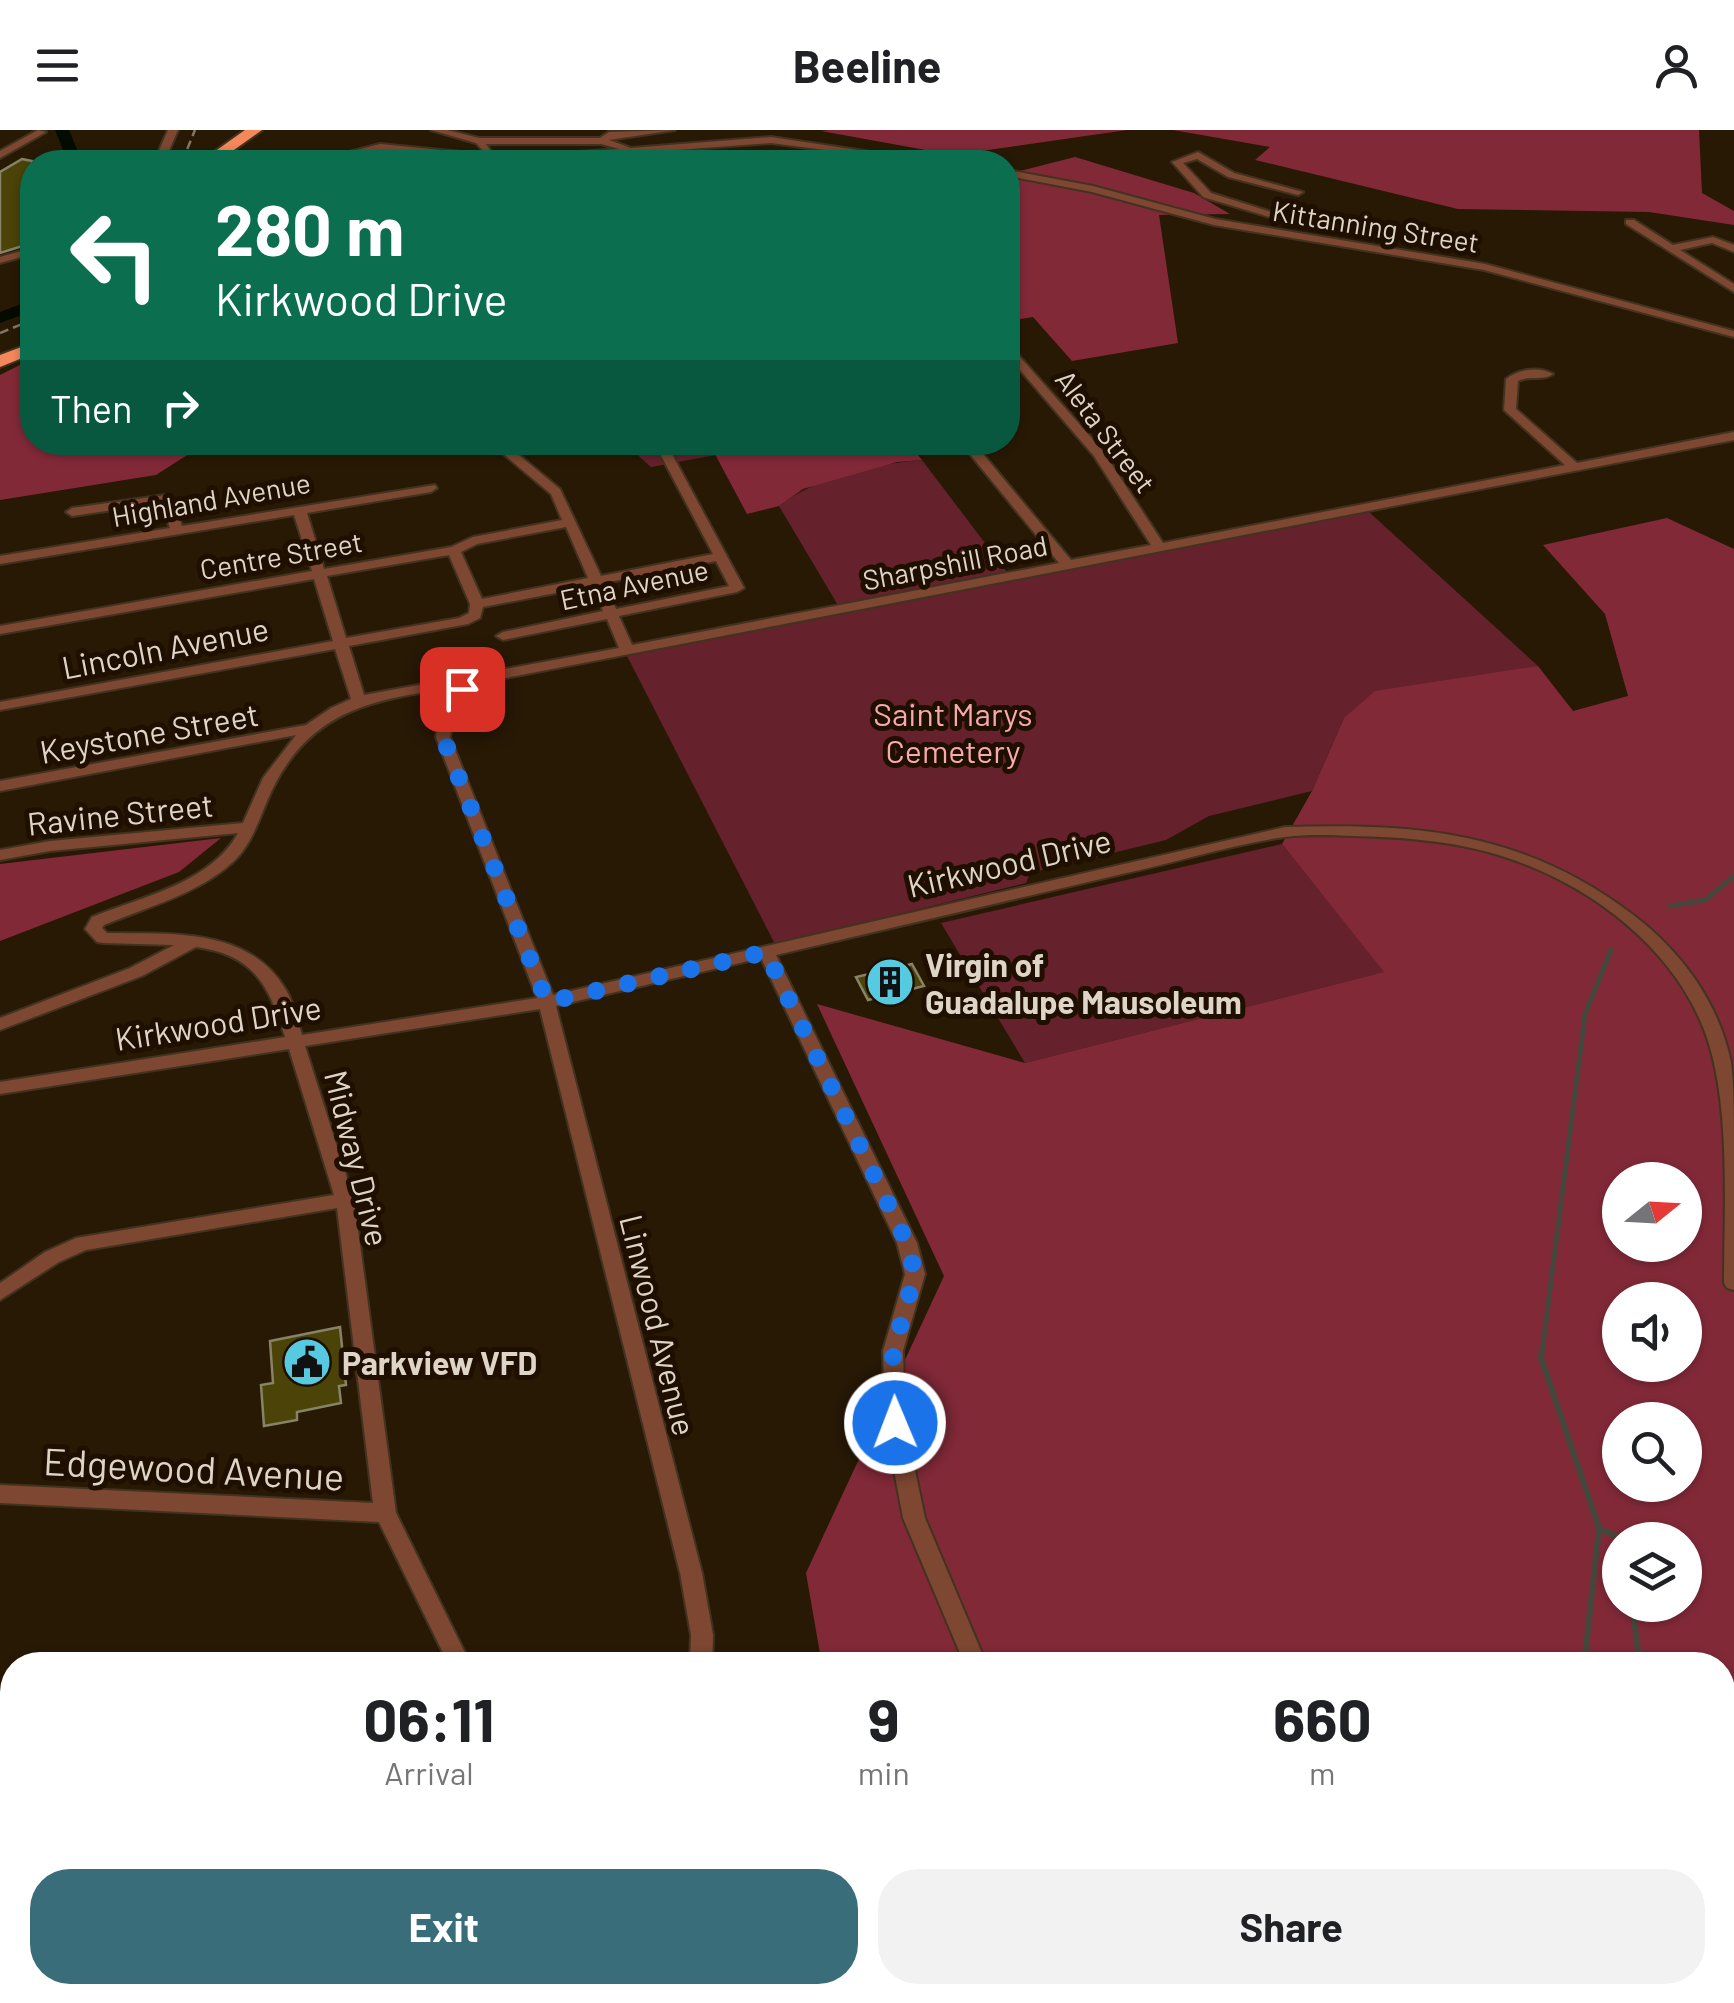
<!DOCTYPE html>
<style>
:root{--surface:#fff;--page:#f2f2f2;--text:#202124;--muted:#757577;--accent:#386d79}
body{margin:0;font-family:Barlow,sans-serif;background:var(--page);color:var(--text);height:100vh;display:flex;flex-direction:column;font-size:38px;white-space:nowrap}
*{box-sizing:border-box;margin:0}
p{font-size:32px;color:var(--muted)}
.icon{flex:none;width:55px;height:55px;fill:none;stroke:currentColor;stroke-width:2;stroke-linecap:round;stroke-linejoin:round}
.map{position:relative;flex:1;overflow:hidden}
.sheet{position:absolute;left:0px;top:1522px;width:1735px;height:352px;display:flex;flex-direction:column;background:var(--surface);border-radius:40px 40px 0 0;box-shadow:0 2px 8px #0004}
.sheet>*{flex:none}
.guide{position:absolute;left:20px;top:20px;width:1000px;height:305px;border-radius:40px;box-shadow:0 2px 8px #0004;background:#0b6e4f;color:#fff;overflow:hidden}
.needle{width:65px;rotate:72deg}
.fabs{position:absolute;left:1602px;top:1032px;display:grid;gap:20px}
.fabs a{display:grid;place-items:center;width:100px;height:100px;border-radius:50%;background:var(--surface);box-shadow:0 2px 8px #0004;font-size:50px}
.pin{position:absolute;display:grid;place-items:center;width:85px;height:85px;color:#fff;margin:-42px;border-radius:20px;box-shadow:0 5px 15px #0006}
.me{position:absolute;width:110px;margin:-55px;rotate:359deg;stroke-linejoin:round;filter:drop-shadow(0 0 8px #0008)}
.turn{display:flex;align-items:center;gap:35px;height:210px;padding:0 30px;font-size:45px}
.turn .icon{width:130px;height:130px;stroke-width:2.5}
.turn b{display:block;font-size:70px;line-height:85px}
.then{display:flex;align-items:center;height:95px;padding:0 30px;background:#0003;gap:20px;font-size:38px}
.eta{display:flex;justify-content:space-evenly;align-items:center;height:170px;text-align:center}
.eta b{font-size:60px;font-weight:700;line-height:70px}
.button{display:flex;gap:20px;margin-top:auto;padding:20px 30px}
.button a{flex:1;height:115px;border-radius:40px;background:var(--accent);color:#fff;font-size:40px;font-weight:700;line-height:115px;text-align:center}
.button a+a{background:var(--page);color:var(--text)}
header{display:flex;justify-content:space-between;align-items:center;height:130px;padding:0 30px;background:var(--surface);font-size:45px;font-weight:700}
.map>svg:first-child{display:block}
</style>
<header><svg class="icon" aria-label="menu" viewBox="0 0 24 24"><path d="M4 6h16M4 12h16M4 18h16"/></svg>Beeline<svg class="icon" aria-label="person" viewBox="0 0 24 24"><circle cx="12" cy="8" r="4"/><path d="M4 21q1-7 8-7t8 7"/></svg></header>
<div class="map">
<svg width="1734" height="1873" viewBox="0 0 1734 1873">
<rect width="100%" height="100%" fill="#281905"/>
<g fill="#65212c">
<polygon points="624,313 709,313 716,325 651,337"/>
<path d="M922,330L1013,450L1369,382L1538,536L1344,588L1312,661L1209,686L1166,710L1030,743L1026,753L775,814L626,524L842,482L779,376C817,347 874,334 922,330Z"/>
<polygon points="1282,714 1385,842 1025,933 941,793"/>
</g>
<g fill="#822938" fill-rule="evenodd">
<polygon points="830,0 1127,0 953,25 821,1"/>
<polygon points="1173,0 1699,0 1702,63 1734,81 1734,95 1649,82 1458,79 1255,30 1270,17"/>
<polygon points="1075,27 1194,63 1230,84 1159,85 1178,213 1072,231 1033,187 1008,191 1008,44"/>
<polygon points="32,229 32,312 206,313 156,345 0,370 0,245"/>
<polygon points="709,313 908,313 922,330 897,332 803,359 779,376 747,384"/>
<path d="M1667,388L1734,419V1806L1722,1801V1535H822L806,1443L944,1146L817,874L1025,933L1384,842L1282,714L1312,661L1344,588L1375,561L1538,536L1573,581L1628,566L1605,484L1543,415ZM1620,1050H1685V1115H1620ZM1620,1170H1685V1235H1620ZM1620,1290H1685V1355H1620ZM1620,1410H1685V1475H1620Z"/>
<polygon points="221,708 179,742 0,811 0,734"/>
<polygon points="12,1765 12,1862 207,1863 220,1873 0,1873 0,1780"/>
<polygon points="655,1862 1327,1862 1327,1863 1317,1873 642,1873"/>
</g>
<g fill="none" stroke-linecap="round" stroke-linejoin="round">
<g stroke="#46473c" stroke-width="5">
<polyline points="1670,776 1705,770 1734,746"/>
<polyline points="1542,1222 1585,884 1611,820"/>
</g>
<g stroke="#46473c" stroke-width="6">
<polyline points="1542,1219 1541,1228 1599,1398 1584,1535"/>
<polyline points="1599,1398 1624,1410"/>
<polyline points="1632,1475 1640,1535"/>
<polyline points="1542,1873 1544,1862"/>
</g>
<g fill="#040b00" fill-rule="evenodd">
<polygon points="55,0 69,0 82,32 68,32"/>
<polygon points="32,170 32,181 0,193 0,182"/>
</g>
</g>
<g fill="#4c4309" stroke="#888367" stroke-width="2.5">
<polygon points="22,29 32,31 32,113 0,123 0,42"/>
<polygon points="912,834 924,856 868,870 856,847"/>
<polygon points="340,1197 346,1255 339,1256 341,1273 297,1282 297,1290 264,1296 261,1255 273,1253 270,1211"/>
</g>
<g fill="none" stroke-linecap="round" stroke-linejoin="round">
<g stroke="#423320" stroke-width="4">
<g id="minor">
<polygon points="38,0 46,2 0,28 0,21"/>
<polygon points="168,0 178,0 164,32 154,32"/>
<polygon points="431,0 447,0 479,8 600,8 609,2 675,0 609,10 631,18 771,7 938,32 915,32 771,13 518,32 380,20 326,32 310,32 380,14 512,27 619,19 601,14 486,14 490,20 485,23 476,13"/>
<polygon points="1198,22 1234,43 1303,62 1298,65 1228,47 1197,29 1183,33 1211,63 1319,97 1310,99 1203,67 1172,32"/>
<polygon points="1008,40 1093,56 1215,89 1485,134 1734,201 1734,207 1484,140 1214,95 1092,62 1008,46"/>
<polygon points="1626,90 1634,90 1673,115 1713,107 1734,115 1734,122 1712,113 1680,120 1734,154 1734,162 1626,94"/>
<polygon points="32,118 32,124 0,133 0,127"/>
<path d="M1008,217L1012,218L1103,321L1163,413L1565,335L1504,280L1506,249C1519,239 1539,236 1553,244C1544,251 1529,245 1518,251L1516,279L1577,333L1734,302V310L480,553L457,575L450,607L553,865L1285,697C1416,693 1523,701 1632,784C1681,821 1718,871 1731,932C1734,956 1734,983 1734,1008C1734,1059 1734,1110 1734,1160L1727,1158L1724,1153C1724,1077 1731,976 1706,905C1673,813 1580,747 1488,722C1444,710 1398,707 1353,706C1331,705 1307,704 1285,707C1233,714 1174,733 1122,744C1007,771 891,798 776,825L917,1113L925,1144L903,1221L905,1293L925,1388L987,1535H965L903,1388L885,1293L883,1221L905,1144L897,1113L761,828L556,876L702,1443L713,1505L712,1535H690L691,1505L680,1443L540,879L305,916L354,1070L396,1383L471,1535H449L379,1392L0,1373V1355L373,1373L337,1078L86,1120L59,1132L0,1170V1153L45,1122L76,1108L334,1065L289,919L0,964V952L285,907C269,856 255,825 196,817L142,846L0,900V888L130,838L174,815L103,813L97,812L85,799L92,787C141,767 211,753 238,703L50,721L0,730V720L50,711L243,693L263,648L296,605L0,661V651L306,595L331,578L351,569L335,519L0,580V572L333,511L314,449L0,504V496L312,441L294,385L0,434V426L170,398L161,373L72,386L66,382L72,378L166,365L172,369L182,396L435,355L437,358L431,362L307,383L324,439L451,417L473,407L562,390L551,364L489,312H503L560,359L601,446L713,424L656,316L666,313L744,458L737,462L619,486L632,515L1059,433L960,312H973L1071,430L1151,415L1094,326L1008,226ZM566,397L588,448L482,469L461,422L477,414ZM449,425L470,474L469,483L459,488L346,508L327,446ZM716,431L729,456L616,479L604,453ZM592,456L603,481L503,502L496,506L503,510L607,489L619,518L364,565L349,516L468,494L480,488L483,477ZM458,557L440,582L436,607L537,868L302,905C297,890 294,873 286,860C249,797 171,804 107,803L102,798L104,795C147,777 199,764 234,731C254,712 261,682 273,658C313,577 378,569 458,557Z"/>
<polygon points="12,1596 12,1618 0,1623 0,1601"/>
<polygon points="1734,1668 1734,1731 1731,1739 1722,1743 1722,1678 1726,1671"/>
<polygon points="1390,1862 1415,1862 1420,1873 1394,1873"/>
<polygon points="1486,1862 1512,1862 1508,1873 1482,1873"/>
<polygon points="1680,1862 1706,1862 1704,1873 1678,1873"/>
</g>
</g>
<g stroke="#423320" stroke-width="4">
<g id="highway">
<polygon points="245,0 262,0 217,32 200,32"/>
<polygon points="32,213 32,224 0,237 0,225"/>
</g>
</g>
<use href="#minor" fill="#7d4731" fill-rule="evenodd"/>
<use href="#highway" fill="#f5885b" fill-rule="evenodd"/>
<g stroke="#837666" stroke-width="2.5" stroke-dasharray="9 5" stroke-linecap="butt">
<polyline points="182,32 195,0"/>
<polyline points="0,203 32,190"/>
</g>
</g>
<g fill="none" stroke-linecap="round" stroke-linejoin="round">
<polyline stroke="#1a73e8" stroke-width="18" stroke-dasharray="0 32.4" points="462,559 443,588 443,607 547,872 766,822 907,1113 915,1144 893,1222 895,1293"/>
</g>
<defs>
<g id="building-disc" transform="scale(2.5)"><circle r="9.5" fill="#55cae0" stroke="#1e0f00"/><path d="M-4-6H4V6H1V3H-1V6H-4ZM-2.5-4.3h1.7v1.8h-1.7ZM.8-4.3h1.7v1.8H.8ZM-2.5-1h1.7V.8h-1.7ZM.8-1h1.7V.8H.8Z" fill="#111"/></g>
<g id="civic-disc" transform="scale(2.5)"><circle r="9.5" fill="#55cae0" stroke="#1e0f00"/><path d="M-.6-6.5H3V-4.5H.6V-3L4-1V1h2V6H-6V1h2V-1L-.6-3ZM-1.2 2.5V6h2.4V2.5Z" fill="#111"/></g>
</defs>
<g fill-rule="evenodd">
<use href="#building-disc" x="890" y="852"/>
<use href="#civic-disc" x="307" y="1232"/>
</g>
<g text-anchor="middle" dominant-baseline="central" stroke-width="10" stroke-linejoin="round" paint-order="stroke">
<g font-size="28" fill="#dfd4c8" stroke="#1e0f00">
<text transform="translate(1376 96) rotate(9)">Kittanning Street</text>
<text transform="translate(1106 301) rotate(53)">Aleta Street</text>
<text transform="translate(211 369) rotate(-10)">Highland Avenue</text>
<text transform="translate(281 425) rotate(-10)">Centre Street</text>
<text transform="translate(955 432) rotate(-11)">Sharpshill Road</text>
<text transform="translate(634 454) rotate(-12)">Etna Avenue</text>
</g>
<g font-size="32" fill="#dfd4c8" stroke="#1e0f00">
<text transform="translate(165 517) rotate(-11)">Lincoln Avenue</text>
<text transform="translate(149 602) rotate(-10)">Keystone Street</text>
<text transform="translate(120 683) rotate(-6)">Ravine Street</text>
<text transform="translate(1009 732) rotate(-13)">Kirkwood Drive</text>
<text transform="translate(218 892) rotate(-9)">Kirkwood Drive</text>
<text transform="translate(358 1028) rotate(76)">Midway Drive</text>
<text transform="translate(659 1195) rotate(76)">Linwood Avenue</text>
</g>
<g font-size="32" fill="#f6a9ae" stroke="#1e0f00">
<text x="953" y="583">Saint Marys<tspan x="953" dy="37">Cemetery</tspan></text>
</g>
<g font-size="32" font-weight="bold" fill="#dfd4c8" stroke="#1e0f00" text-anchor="start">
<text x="925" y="834">Virgin of<tspan x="925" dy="37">Guadalupe Mausoleum</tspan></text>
<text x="342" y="1232">Parkview VFD</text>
</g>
<g font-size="38" fill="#dfd4c8" stroke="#1e0f00">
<text transform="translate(194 1338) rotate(3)">Edgewood Avenue</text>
</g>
</g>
</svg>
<div class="fabs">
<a><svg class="needle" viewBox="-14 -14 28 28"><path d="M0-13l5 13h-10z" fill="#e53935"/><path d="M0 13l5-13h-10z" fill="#757577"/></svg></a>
<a><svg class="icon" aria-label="sound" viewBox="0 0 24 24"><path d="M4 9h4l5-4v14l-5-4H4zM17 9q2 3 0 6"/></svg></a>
<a><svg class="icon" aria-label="search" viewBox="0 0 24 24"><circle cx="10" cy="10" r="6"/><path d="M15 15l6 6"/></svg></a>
<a><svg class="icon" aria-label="layers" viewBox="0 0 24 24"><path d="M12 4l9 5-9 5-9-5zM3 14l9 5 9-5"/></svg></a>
</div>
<div class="pin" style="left:462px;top:559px;background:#d93025"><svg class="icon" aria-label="arrive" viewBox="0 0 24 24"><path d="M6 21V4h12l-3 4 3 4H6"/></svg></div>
<svg class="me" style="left:895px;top:1293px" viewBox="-20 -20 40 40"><circle r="17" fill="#1a73e8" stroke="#fff" stroke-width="3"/><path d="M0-11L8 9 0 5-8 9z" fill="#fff"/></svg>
<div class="guide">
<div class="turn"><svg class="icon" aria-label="left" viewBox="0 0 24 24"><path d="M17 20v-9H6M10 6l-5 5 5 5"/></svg><div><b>280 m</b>Kirkwood Drive</div></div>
<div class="then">Then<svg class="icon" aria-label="right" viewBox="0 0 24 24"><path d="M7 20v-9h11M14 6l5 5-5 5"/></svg></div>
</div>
<section class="sheet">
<div class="eta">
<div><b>06:11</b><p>Arrival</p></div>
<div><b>9</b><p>min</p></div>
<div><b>660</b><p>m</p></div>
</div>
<div class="button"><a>Exit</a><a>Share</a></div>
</section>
</div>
